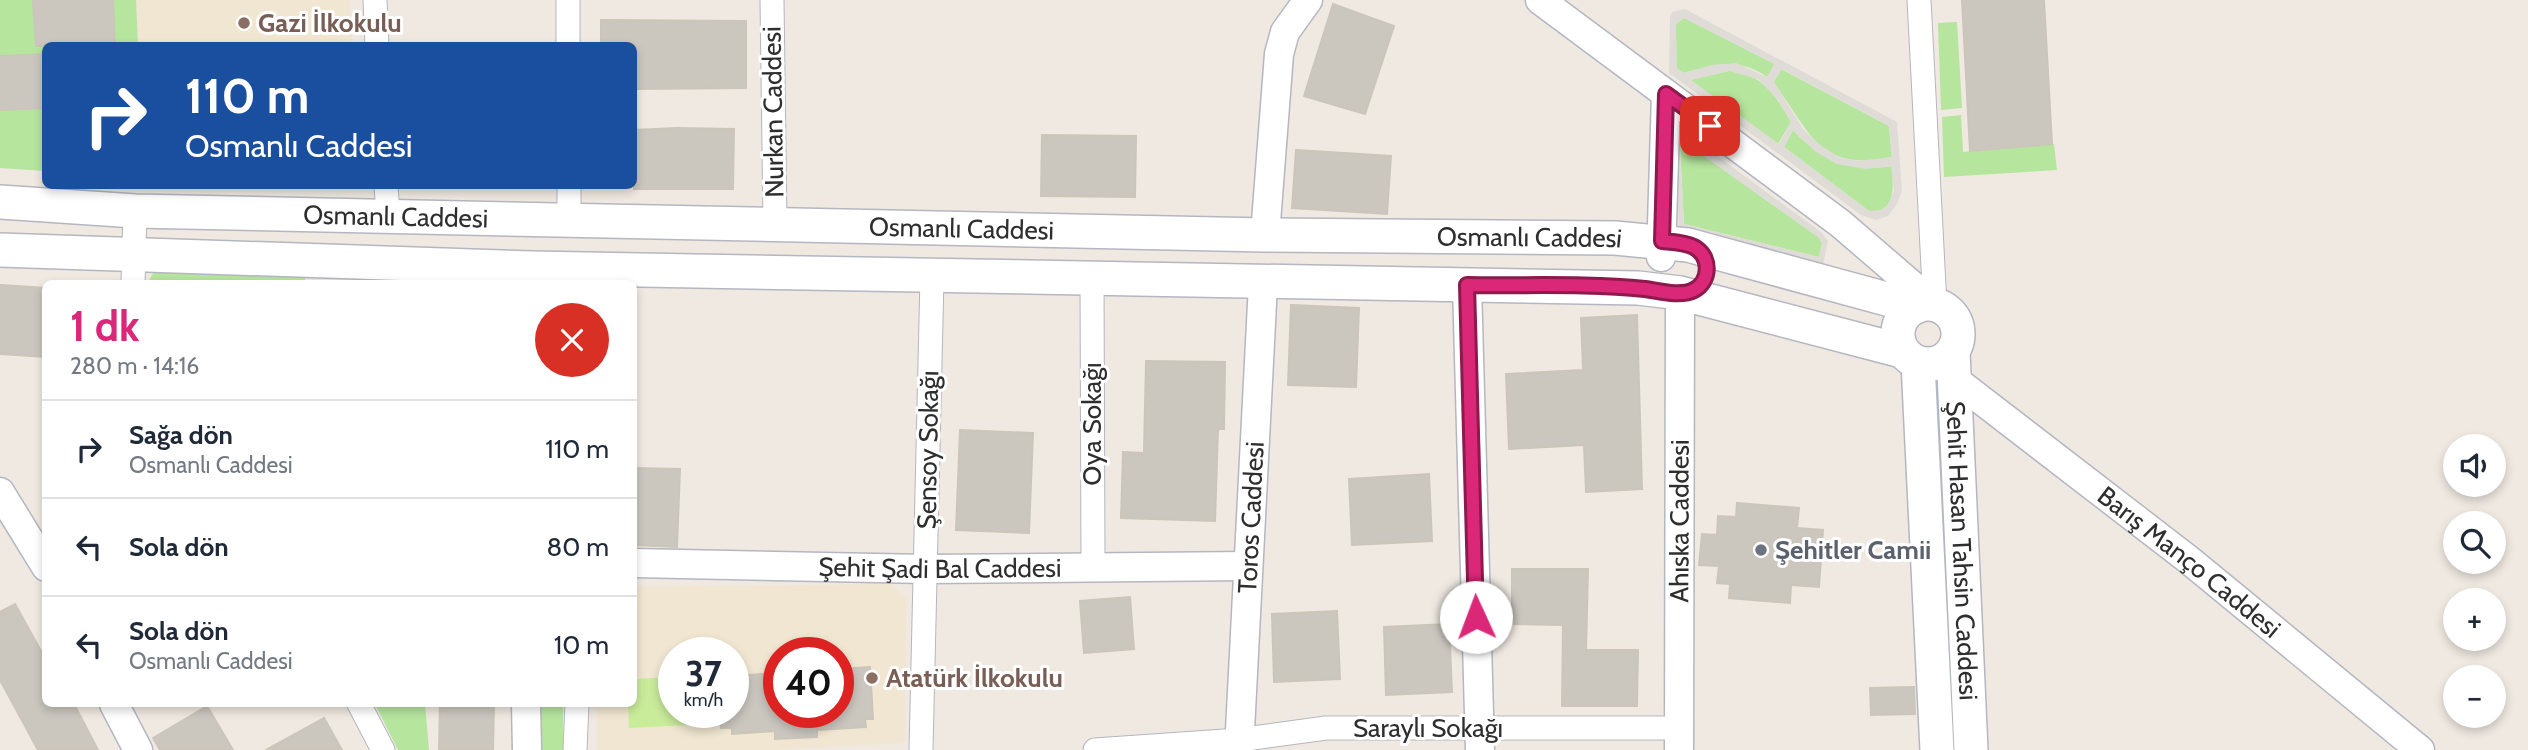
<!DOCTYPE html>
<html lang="tr">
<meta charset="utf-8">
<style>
:root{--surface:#fff;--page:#f6f6f7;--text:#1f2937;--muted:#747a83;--line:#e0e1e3;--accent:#db2777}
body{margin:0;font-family:Cabin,sans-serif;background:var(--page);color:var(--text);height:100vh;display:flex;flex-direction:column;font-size:26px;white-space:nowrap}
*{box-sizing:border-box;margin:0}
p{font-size:23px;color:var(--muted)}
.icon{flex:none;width:38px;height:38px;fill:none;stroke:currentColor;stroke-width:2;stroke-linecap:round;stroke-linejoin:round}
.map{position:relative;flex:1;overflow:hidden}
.panel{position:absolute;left:42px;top:280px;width:595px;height:427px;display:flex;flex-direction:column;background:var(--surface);border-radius:10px;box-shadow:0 4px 10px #0003}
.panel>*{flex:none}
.top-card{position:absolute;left:42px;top:42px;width:595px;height:147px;border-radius:10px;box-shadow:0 4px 10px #0003;background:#1a4fa0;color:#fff;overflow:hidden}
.buttons{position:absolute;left:2443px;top:434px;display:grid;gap:14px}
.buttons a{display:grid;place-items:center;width:63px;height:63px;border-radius:50%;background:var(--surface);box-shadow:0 4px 10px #0003;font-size:35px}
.speed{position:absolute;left:658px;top:637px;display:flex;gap:14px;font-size:35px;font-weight:700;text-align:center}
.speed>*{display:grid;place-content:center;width:91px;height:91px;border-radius:50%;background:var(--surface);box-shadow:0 4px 10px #0003;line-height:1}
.speed small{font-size:18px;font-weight:400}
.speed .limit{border:10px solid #d22;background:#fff;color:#111}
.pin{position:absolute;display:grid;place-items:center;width:60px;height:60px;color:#fff;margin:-30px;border-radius:14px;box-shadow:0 4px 10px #0006}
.me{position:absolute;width:77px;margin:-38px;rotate:358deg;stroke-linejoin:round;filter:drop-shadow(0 0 5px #0008)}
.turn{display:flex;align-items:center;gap:24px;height:147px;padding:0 28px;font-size:32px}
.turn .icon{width:91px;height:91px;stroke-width:2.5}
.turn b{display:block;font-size:49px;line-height:60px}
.round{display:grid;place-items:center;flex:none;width:74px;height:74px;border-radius:37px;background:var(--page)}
.headline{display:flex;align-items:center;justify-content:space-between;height:119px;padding:0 28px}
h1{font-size:42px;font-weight:700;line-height:52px;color:var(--accent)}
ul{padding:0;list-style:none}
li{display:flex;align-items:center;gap:21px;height:98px;padding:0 28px;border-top:2px solid var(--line)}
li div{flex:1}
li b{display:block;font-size:26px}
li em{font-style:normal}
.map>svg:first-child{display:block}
</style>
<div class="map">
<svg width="2528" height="750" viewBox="0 0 2528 750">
<rect width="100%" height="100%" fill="#efe9e1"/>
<g fill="#f0e6d1" fill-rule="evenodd">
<polygon points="136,0 350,0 351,45 138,45"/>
<path d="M891,584L906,599L905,743L774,750H597V704H634V587ZM674,653H733V712H674ZM779,653H838V712H779Z"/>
</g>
<g fill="#b6e59e">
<polygon points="0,0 136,0 138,45 46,46 45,171 0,168"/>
<path d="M1684,18L1775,64L1767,77C1740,57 1713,65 1683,73L1676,68V24Z"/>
<polygon points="1957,22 1962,108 1941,110 1938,23"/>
<path d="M1781,69L1889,126L1892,158C1816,171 1812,133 1773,82Z"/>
<path d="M1729,71C1762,73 1776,96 1791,122L1778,144L1690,80Z"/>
<polygon points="1961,115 1963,152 2054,144 2057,170 1944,177 1942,117"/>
<path d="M1793,130C1822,161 1849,172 1892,166C1893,184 1897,215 1869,211L1784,147Z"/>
<polygon points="1683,141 1818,237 1822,243 1819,257 1684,224 1680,146"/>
<polygon points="156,268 305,269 305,283 147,284"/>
<polygon points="375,704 425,704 429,750 398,750"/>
<polygon points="541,704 563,704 563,750 540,750"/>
</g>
<polygon fill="#c9ec9a" points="674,677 674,712 707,712 708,724 629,728 628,704 634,704 634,679"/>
<g fill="#dfdcd8" fill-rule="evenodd">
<path d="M1685,9L1897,122L1902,191L1897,204L1888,216L1876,220L1861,215L1669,73L1670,17L1672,12ZM1684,18L1774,64L1767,77L1736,63L1712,65L1684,73L1677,69L1676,24ZM1782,69L1889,126L1892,157L1858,161L1839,157L1820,145L1803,129L1774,82ZM1729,71L1758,79L1778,100L1791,122L1779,144L1691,80ZM1793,130L1816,152L1837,164L1866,169L1891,166L1894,191L1888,205L1881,210L1869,211L1784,147Z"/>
<path d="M1678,133L1690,136L1821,232L1828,241L1823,265L1679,228L1674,143ZM1683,141L1818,237L1822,243L1819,257L1684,224L1680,146Z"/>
</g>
<g fill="#cbc7bf" stroke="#cbc5ba" stroke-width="2">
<polygon points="33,0 113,0 115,46 36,46"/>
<polygon points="1962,0 2044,0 2052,144 1970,151"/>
<polygon points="1333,4 1394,26 1365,114 1304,96"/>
<polygon points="601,20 746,21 746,88 634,89 634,46 601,46"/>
<polygon points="46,54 46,108 0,110 0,56"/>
<polygon points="677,128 734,129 733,189 634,189 634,130"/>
<polygon points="1042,135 1136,136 1135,197 1041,196"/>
<polygon points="1296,150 1391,156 1387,214 1292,208"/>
<polygon points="0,285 46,288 46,357 0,354"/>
<polygon points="1291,305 1359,308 1356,387 1288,385"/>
<polygon points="1637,315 1642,489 1586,492 1584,445 1509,449 1506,374 1583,370 1581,318"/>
<polygon points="1146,361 1225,362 1224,429 1218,429 1215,521 1121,518 1123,452 1144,453"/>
<polygon points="960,430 1033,433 1029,533 956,530"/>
<polygon points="634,468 680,469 677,547 634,545"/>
<polygon points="1429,474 1432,541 1352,545 1349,479"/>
<polygon points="1737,503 1799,508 1797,528 1823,530 1819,587 1791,585 1790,603 1729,598 1730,584 1717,583 1719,566 1699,565 1702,534 1717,535 1718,516 1736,517"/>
<polygon points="1512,569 1588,569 1586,650 1638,650 1637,706 1562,706 1563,625 1512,624"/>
<polygon points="1130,597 1134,649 1084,653 1080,601"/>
<polygon points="15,604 46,660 46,704 74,704 98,750 38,750 0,680 0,612"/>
<polygon points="1337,611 1340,679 1274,682 1272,614"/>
<polygon points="1449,624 1452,692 1386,695 1384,627"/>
<polygon points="870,667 873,719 865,719 866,727 817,730 817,737 775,739 775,731 732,734 732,728 721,728 720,712 733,712 733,676 779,673 779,712 838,712 838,669"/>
<polygon points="1914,687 1915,714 1871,715 1870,688"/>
<polygon points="440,704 494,704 493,750 439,749"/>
<polygon points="207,706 233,750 160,750 153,738"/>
<polygon points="324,718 342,750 266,750"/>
</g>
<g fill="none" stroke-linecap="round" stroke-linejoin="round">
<g stroke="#b4b7c1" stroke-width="25">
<g id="minor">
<polyline points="375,0 377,46"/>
<polyline points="568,0 568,46"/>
<polyline points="772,0 775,224"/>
<polyline points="1919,0 1935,305"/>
<polyline points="386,186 388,215"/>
<polyline points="569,186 569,219"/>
<polyline points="1092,280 1093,567"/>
<polyline points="133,284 135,211"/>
<polyline points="359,704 383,750"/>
<polyline points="575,750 577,704"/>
<polyline points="921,750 932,277"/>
<polyline points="1095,750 1239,740 1326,728 1679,728"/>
</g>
</g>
<g stroke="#b4b7c1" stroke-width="31">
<g id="tertiary">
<polyline points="1540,0 1841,224 1935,305"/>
<polyline points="1265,235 1279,54 1285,32 1308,0"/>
<polyline points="1661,257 1666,94"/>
<polyline points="1467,285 1480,750"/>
<path id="s1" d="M1954,379L2189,560L2420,750"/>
<polyline points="0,492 46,567"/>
<path id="s2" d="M634,563L926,569L1248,566"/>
<polyline points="114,704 138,750"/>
<polyline points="526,704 527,750"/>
<path id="s3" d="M1239,750L1263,284"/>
<path id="s4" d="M1679,750L1680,293"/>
</g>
</g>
<g stroke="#b4b7c1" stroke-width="36">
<g id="secondary">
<path id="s5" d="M0,202L135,211L1265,235L1615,238L1688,245L1916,307"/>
<polyline points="0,250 532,268 1638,288 1680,293 1902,351"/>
<circle cx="1928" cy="334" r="30"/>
<path id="s6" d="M1953,351L1971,750"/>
<polyline points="1918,363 1937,750"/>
</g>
</g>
<use href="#minor" stroke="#fff" stroke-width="23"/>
<use href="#tertiary" stroke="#fff" stroke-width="28"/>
<use href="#secondary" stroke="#fff" stroke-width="33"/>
</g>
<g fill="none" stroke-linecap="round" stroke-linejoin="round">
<g stroke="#8e194d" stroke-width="18">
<path id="route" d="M1476,617L1467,285C1526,286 1587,283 1645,289C1659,291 1681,297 1694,290C1711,281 1711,256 1694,247C1684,242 1672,242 1662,241L1666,94L1710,126"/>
</g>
<use href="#route" stroke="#db2777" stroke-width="12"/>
</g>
<g fill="#8d6e63" stroke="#fff" stroke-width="2.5">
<circle cx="244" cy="23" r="7"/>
<circle cx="872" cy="678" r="7"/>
</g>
<circle fill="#6b7280" stroke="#fff" stroke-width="2.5" cx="1761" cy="550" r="7"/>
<g text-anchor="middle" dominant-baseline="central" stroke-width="6" stroke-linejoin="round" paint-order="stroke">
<g font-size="26" font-weight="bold" fill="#785e54" stroke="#fff" text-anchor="start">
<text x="258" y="23">Gazi İlkokulu</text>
<text x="886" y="678">Atatürk İlkokulu</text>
</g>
<g font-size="26" fill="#2e2e2e" stroke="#fff">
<text transform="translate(773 112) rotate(-91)">Nurkan Caddesi</text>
<text stroke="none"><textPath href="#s5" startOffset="396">Osmanlı Caddesi</textPath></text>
<text stroke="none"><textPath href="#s5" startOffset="962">Osmanlı Caddesi</textPath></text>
<text stroke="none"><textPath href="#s5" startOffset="1530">Osmanlı Caddesi</textPath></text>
<text transform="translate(1092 424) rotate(-90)">Oya Sokağı</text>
<text transform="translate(928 450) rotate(-89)">Şensoy Sokağı</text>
<text stroke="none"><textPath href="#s3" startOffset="233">Toros Caddesi</textPath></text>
<text stroke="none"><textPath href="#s4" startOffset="229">Ahıska Caddesi</textPath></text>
<text stroke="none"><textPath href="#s6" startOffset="200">Şehit Hasan Tahsin Caddesi</textPath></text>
<text stroke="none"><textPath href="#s1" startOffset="298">Barış Manço Caddesi</textPath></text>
<text stroke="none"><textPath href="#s2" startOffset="306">Şehit Şadi Bal Caddesi</textPath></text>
<text x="1428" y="728">Saraylı Sokağı</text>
</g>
<g font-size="26" font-weight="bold" fill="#5b616d" stroke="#fff" text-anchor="start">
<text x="1775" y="550">Şehitler Camii</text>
</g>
</g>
</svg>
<div class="buttons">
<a><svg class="icon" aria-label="sound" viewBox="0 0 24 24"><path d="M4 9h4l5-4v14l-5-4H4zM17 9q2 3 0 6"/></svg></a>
<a><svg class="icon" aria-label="search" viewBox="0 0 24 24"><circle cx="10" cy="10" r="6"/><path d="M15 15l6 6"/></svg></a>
<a>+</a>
<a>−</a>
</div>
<div class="speed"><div>37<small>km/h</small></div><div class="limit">40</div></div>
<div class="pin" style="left:1710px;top:126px;background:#d93025"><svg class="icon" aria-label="arrive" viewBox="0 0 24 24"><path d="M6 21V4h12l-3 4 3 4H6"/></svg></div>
<svg class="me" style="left:1476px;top:617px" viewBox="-20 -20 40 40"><circle r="19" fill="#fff"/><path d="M0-13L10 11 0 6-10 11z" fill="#db2777"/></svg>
<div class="top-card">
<div class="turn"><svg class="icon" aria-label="right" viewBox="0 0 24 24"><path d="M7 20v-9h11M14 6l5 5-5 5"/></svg><div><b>110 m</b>Osmanlı Caddesi</div></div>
</div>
<section class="panel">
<div class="headline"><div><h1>1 dk</h1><p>280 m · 14:16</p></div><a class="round" style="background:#d93025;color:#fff"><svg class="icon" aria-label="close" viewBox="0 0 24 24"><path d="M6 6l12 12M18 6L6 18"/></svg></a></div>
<ul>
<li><svg class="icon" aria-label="right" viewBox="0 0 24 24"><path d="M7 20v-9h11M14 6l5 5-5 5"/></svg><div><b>Sağa dön</b><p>Osmanlı Caddesi</p></div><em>110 m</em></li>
<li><svg class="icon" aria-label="left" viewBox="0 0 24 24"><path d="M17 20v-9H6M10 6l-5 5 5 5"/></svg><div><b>Sola dön</b></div><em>80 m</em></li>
<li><svg class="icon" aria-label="left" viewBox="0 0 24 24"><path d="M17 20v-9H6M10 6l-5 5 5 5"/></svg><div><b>Sola dön</b><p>Osmanlı Caddesi</p></div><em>10 m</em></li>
</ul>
</section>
</div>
